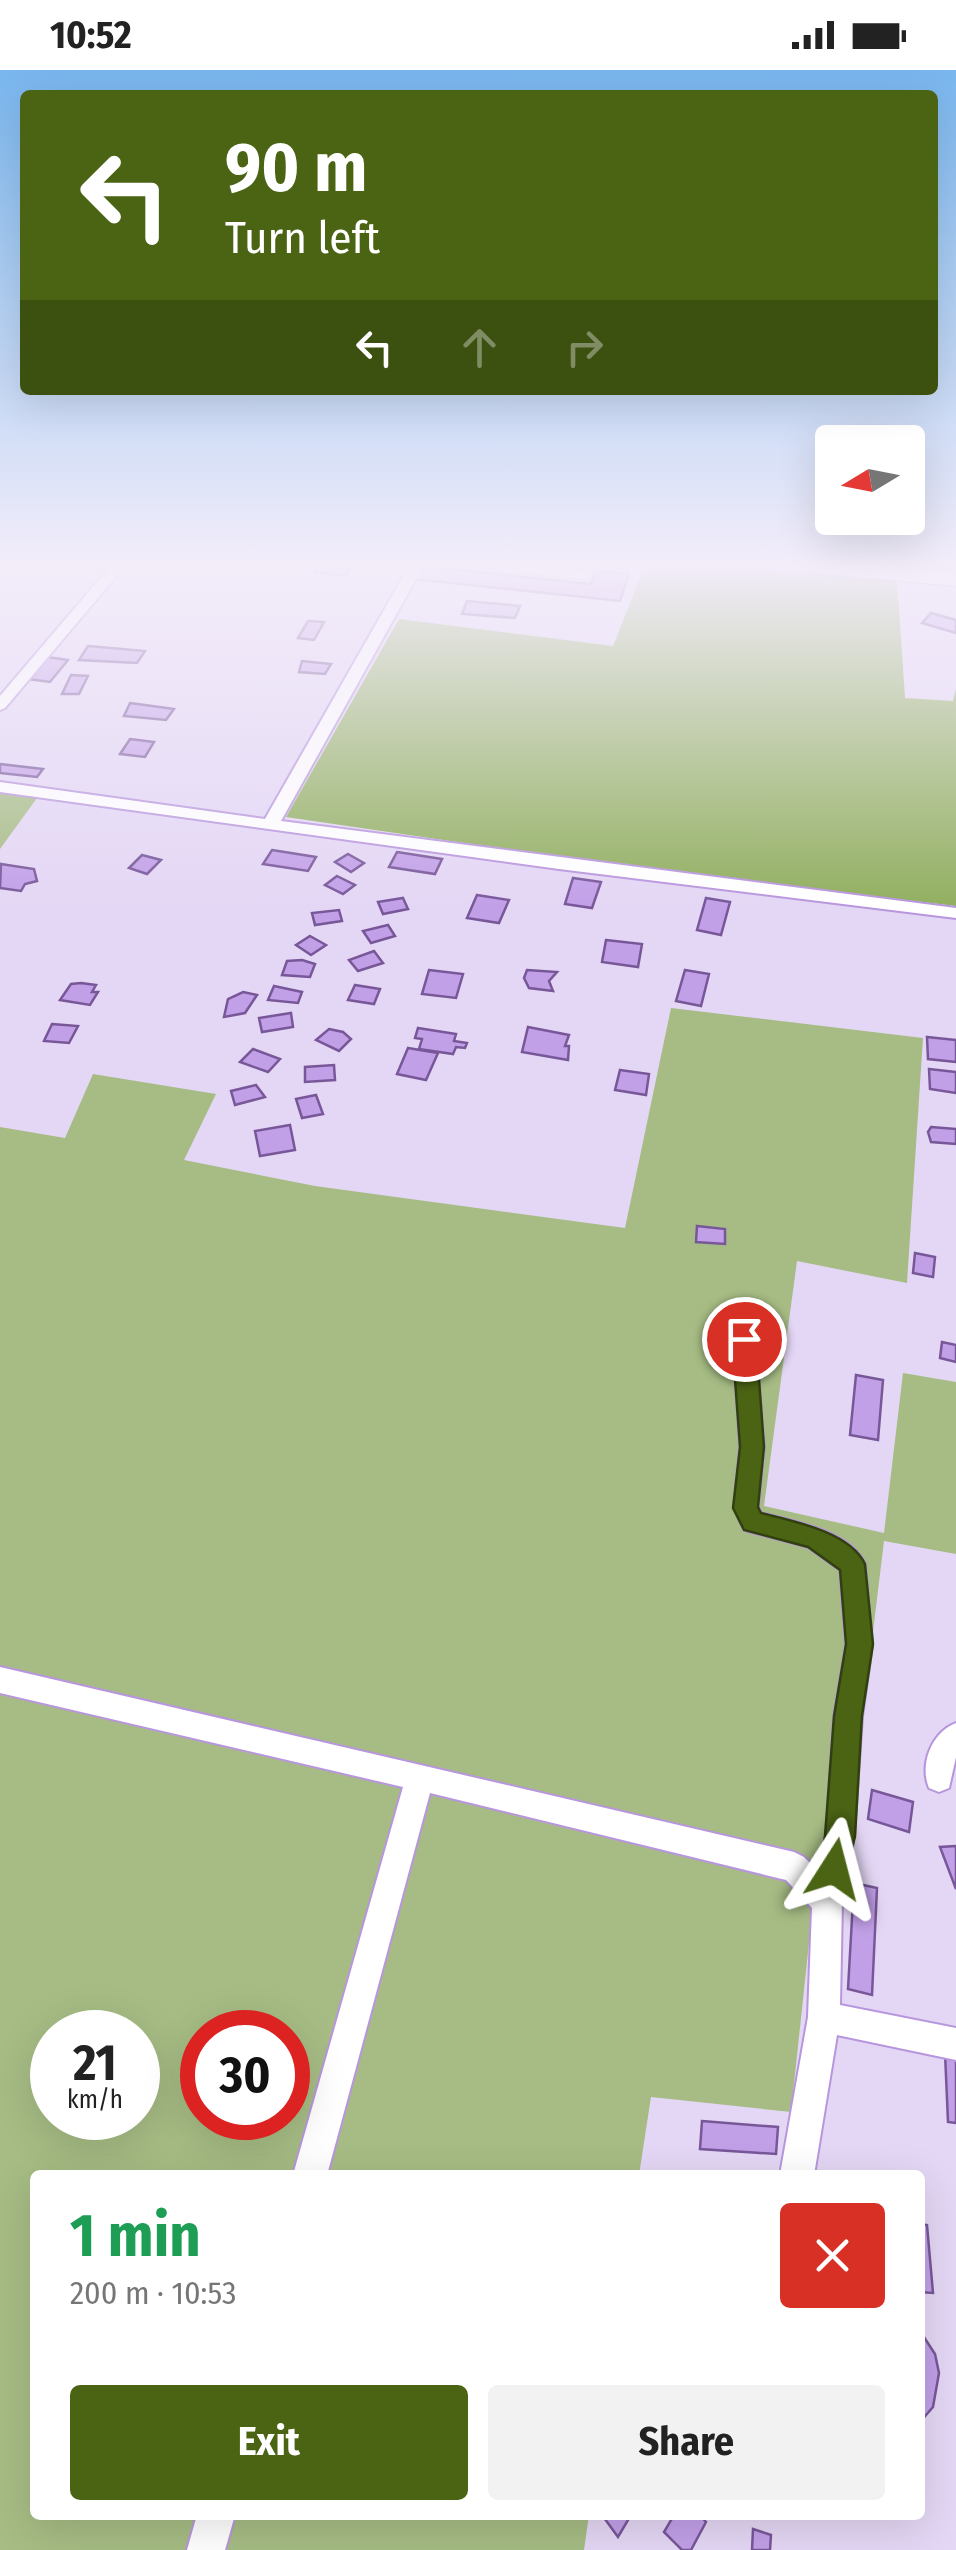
<!DOCTYPE html>
<meta charset="utf-8">
<style>
:root{--surface:#fff;--page:#f2f2f2;--text:#222;--muted:#767676;--accent:#4b6414}
body{margin:0;font-family:"Fira Sans Condensed",sans-serif;background:var(--page);color:var(--text);height:100vh;display:flex;flex-direction:column;font-size:38px;white-space:nowrap}
*{box-sizing:border-box;margin:0}
p{font-size:32px;color:var(--muted)}
.icon{flex:none;width:55px;height:55px;fill:none;stroke:currentColor;stroke-width:2;stroke-linecap:round;stroke-linejoin:round}
.map{position:relative;flex:1;overflow:hidden}
.drawer{position:absolute;left:30px;top:2100px;width:895px;height:350px;display:flex;flex-direction:column;background:var(--surface);border-radius:10px;box-shadow:0 10px 40px #0002}
.drawer>*{flex:none}
.hud{position:absolute;left:20px;top:20px;width:918px;height:305px;border-radius:10px;box-shadow:0 10px 40px #0002;background:#4b6414;color:#fff;overflow:hidden}
.needle{width:65px;rotate:260deg}
.fabs{position:absolute;left:815px;top:355px;display:grid;gap:20px}
.fabs a{display:grid;place-items:center;width:110px;height:110px;border-radius:10px;background:var(--surface);box-shadow:0 10px 40px #0002;font-size:50px}
.speed{position:absolute;left:30px;top:1940px;display:flex;gap:20px;font-size:50px;font-weight:700;text-align:center}
.speed>*{display:grid;place-content:center;width:130px;height:130px;border-radius:50%;background:var(--surface);box-shadow:0 10px 40px #0002;line-height:1}
.speed small{font-size:25px;font-weight:400}
.speed .limit{border:15px solid #d22;background:#fff;color:#111}
.pin{position:absolute;display:grid;place-items:center;width:85px;height:85px;color:#fff;margin:-42px;border:5px solid #fff;border-radius:50%;box-shadow:0 2px 10px #0007}
.me{position:absolute;width:110px;margin:-55px;rotate:9deg;stroke-linejoin:round;filter:drop-shadow(0 0 8px #0008)}
.turn{display:flex;align-items:center;gap:35px;height:210px;padding:0 40px;font-size:45px}
.turn .icon{width:130px;height:130px;stroke-width:2.5}
.turn b{display:block;font-size:70px;line-height:85px}
.lanes{display:flex;align-items:center;height:95px;padding:0 40px;background:#0003;justify-content:center;gap:50px;direction:ltr}
.lanes .off{opacity:.35}
.round{display:grid;place-items:center;flex:none;width:105px;height:105px;border-radius:10px;background:var(--page)}
.head{display:flex;align-items:center;justify-content:space-between;height:170px;padding:0 40px}
h1{font-size:60px;font-weight:700;line-height:75px;color:#1e9e55}
.cta{display:flex;gap:20px;margin-top:auto;padding:20px 40px}
.cta a{flex:1;height:115px;border-radius:10px;background:var(--accent);color:#fff;font-size:40px;font-weight:700;line-height:115px;text-align:center}
.cta a+a{background:var(--page);color:var(--text)}
.status{display:flex;justify-content:space-between;align-items:center;height:70px;padding:0 50px;background:var(--surface);direction:ltr}
.status svg{height:28px;fill:currentColor}
.map>svg:first-child{display:block}
</style>
<div class="status"><b>10:52</b><svg viewBox="0 0 49 12"><path d="M0 12V9h3v3zM5 12V6h3v6zM10 12V3h3v9zM15 12V0h3v12zM26 1h20v11H26zM47 4h2v5h-2z"/></svg></div>
<div class="map">
<svg width="956" height="2480" viewBox="0 0 956 2480">
<rect width="100%" height="100%" fill="#e4d7f5"/>
<g fill="#a6bc84" fill-rule="evenodd">
<polygon points="0,723 37,728 0,779"/>
<path d="M671,938L923,968L907,1213L797,1191L764,1436L884,1463L903,1303L956,1312V1484L884,1471L846,1785L817,1798L791,2042L651,2027L639,2105H35V2445H589L584,2480H0V1057L65,1068L93,1004L216,1024L184,1090L315,1116L625,1158ZM52,1962H138V2048H52ZM202,1962H288V2048H202Z"/>
</g>
<polygon fill="#91af5f" points="647,491 701,491 897,509 905,628 953,631 956,619 956,836 627,797 286,747 399,549 613,576"/>
<g fill="#c2a0e8" stroke="#785799" stroke-width="2.5">
<polygon points="322,491 355,491 345,506 315,502"/>
<polygon points="419,496 591,514 596,501 629,504 620,531 413,509"/>
<polygon points="467,531 520,536 515,548 462,544"/>
<polygon points="931,543 956,550 956,563 922,553"/>
<polygon points="308,551 324,552 314,570 298,568"/>
<polygon points="88,576 145,581 137,593 79,590"/>
<polygon points="47,587 68,590 50,612 28,609"/>
<polygon points="302,591 331,594 325,604 299,602"/>
<polygon points="71,605 88,606 79,624 62,624"/>
<polygon points="130,633 174,639 166,650 124,646"/>
<polygon points="130,669 154,672 145,687 120,684"/>
<polygon points="0,694 43,699 37,707 0,703"/>
<polygon points="272,780 316,787 308,801 263,794"/>
<polygon points="397,782 442,789 435,804 389,797"/>
<polygon points="348,784 364,793 351,802 335,792"/>
<polygon points="142,785 161,790 147,804 129,798"/>
<polygon points="1,794 34,799 37,811 25,814 21,821 0,818"/>
<polygon points="337,806 355,815 343,824 325,815"/>
<polygon points="573,808 601,812 592,838 565,834"/>
<polygon points="477,825 509,830 499,853 467,848"/>
<polygon points="403,828 408,839 383,844 378,832"/>
<polygon points="706,828 730,832 721,865 697,860"/>
<polygon points="339,840 342,851 315,855 312,843"/>
<polygon points="388,855 395,866 371,873 363,861"/>
<polygon points="310,866 326,875 311,885 296,875"/>
<polygon points="606,870 642,874 638,897 602,892"/>
<polygon points="374,881 383,893 358,901 349,890"/>
<polygon points="302,890 315,894 310,907 282,905 287,891"/>
<polygon points="429,900 463,904 456,928 422,924"/>
<polygon points="527,900 557,902 549,911 553,921 529,918 524,908"/>
<polygon points="685,900 709,904 701,936 676,931"/>
<polygon points="81,913 96,915 92,922 98,922 90,935 60,930 71,914"/>
<polygon points="355,915 380,919 374,934 348,930"/>
<polygon points="274,916 302,922 298,933 268,930"/>
<polygon points="243,922 257,925 245,943 224,947 228,929"/>
<polygon points="291,943 293,957 262,962 259,948"/>
<polygon points="52,954 78,956 69,973 44,971"/>
<polygon points="528,957 569,965 565,976 569,976 568,990 522,982"/>
<polygon points="418,958 456,964 454,971 467,973 465,978 456,977 453,984 419,979 422,969 415,968"/>
<polygon points="329,959 343,962 351,969 339,981 316,970"/>
<polygon points="927,967 956,970 956,992 928,989"/>
<polygon points="408,978 438,983 426,1010 397,1004"/>
<polygon points="253,979 280,989 268,1002 240,992"/>
<polygon points="334,995 335,1010 305,1012 305,997"/>
<polygon points="929,999 956,1002 956,1023 930,1019"/>
<polygon points="620,1000 649,1004 646,1025 615,1020"/>
<polygon points="256,1015 265,1027 235,1035 231,1021"/>
<polygon points="316,1025 323,1044 302,1048 296,1029"/>
<polygon points="290,1055 295,1080 260,1086 255,1061"/>
<polygon points="931,1057 956,1059 956,1074 931,1072 928,1062"/>
<polygon points="697,1156 725,1159 725,1174 696,1172"/>
<polygon points="915,1183 935,1187 933,1207 913,1203"/>
<polygon points="942,1272 956,1275 956,1292 940,1288"/>
<polygon points="856,1305 883,1310 878,1370 850,1365"/>
<polygon points="872,1720 913,1732 909,1762 868,1749"/>
<polygon points="956,1776 956,1819 940,1777"/>
<polygon points="854,1813 877,1818 872,1925 848,1919"/>
<polygon points="945,1983 956,1985 956,2053 948,2052"/>
<polygon points="702,2051 778,2057 776,2084 700,2079"/>
<polygon points="920,2154 927,2155 933,2223 920,2222"/>
<polygon points="920,2261 935,2284 939,2303 933,2337 920,2352"/>
<polygon points="602,2445 631,2445 618,2467"/>
<polygon points="674,2445 700,2445 706,2452 691,2480 682,2480 664,2462"/>
<polygon points="753,2459 771,2465 770,2480 752,2480"/>
</g>
<g fill="none" stroke-linecap="round" stroke-linejoin="round">
<g stroke="#b896dd" stroke-width="10">
<polyline id="lane" points="497,496 582,505 595,495 633,491"/>
</g>
<g stroke="#b896dd" stroke-width="4">
<g id="street">
<polygon points="115,491 129,491 5,638 0,640 0,626"/>
<polygon points="412,491 426,491 281,751 956,838 956,848 559,799 0,722 0,712 265,749"/>
<path d="M744,1260L752,1263L755,1269L764,1377L758,1437L761,1443C793,1451 850,1461 865,1494L872,1575L862,1646L854,1766L842,1832L840,1935L956,1958V1990L837,1965L814,2105H780L808,1947L812,1838L786,1810L430,1723L327,2105H293L403,1717L0,1623V1597L794,1782L804,1787L818,1801L826,1766L834,1646L846,1575L840,1500L808,1477L744,1460L734,1437L740,1377L733,1269L736,1263Z"/>
<path d="M956,1653V1687L949,1718L939,1722L929,1718C919,1694 932,1662 956,1653Z"/>
<polygon points="197,2445 235,2445 225,2480 187,2480"/>
</g>
</g>
<g stroke="#b896dd" stroke-width="3">
<polygon id="primary" points="759,491 839,491 956,502 956,516 770,498"/>
</g>
<use href="#lane" stroke="#fff" stroke-width="8"/>
<use href="#street" fill="#fff" fill-rule="evenodd"/>
<use href="#primary" fill="#fff" fill-rule="evenodd"/>
</g>
<linearGradient id="sky" x2="0" y2="1"><stop stop-color="#79b6ee"/><stop offset="0.59" stop-color="#f3edfa"/><stop offset="1" stop-color="#f3edfa" stop-opacity="0"/></linearGradient>
<rect width="956" height="838" fill="url(#sky)"/>
<path fill="#4b6414" stroke="#31410d" stroke-width="2.5" d="M744,1260L756,1269L764,1377L758,1437L761,1443C793,1451 850,1462 865,1494L873,1574L862,1646L855,1766L844,1810L834,1814L823,1810L819,1799L825,1766L834,1646L846,1574L840,1500L808,1477L744,1460L733,1438L740,1377L732,1269Z"/>
</svg>
<div class="fabs">
<a><svg class="needle" viewBox="-14 -14 28 28"><path d="M0-13l5 13h-10z" fill="#e53935"/><path d="M0 13l5-13h-10z" fill="#767676"/></svg></a>
</div>
<div class="speed"><div>21<small>km/h</small></div><div class="limit">30</div></div>
<div class="pin" style="left:744px;top:1269px;background:#d93025"><svg class="icon" aria-label="arrive" viewBox="0 0 24 24"><path d="M6 21V4h12l-3 4 3 4H6"/></svg></div>
<svg class="me" style="left:834px;top:1799px" viewBox="-20 -20 40 40"><path d="M0-17L14 15 0 8-14 15z" fill="#4b6414" stroke="#fff" stroke-width="4"/></svg>
<div class="hud">
<div class="turn"><svg class="icon" aria-label="left" viewBox="0 0 24 24"><path d="M17 20v-9H6M10 6l-5 5 5 5"/></svg><div><b>90 m</b>Turn left</div></div>
<div class="lanes"><svg class="icon" aria-label="left" viewBox="0 0 24 24"><path d="M17 20v-9H6M10 6l-5 5 5 5"/></svg><svg class="icon off" aria-label="ahead" viewBox="0 0 24 24"><path d="M12 20V5M6 11l6-6 6 6"/></svg><svg class="icon off" aria-label="right" viewBox="0 0 24 24"><path d="M7 20v-9h11M14 6l5 5-5 5"/></svg></div>
</div>
<section class="drawer">
<div class="head"><div><h1>1 min</h1><p>200 m · 10:53</p></div><a class="round" style="background:#d93025;color:#fff"><svg class="icon" aria-label="close" viewBox="0 0 24 24"><path d="M6 6l12 12M18 6L6 18"/></svg></a></div>
<div class="cta"><a>Exit</a><a>Share</a></div>
</section>
</div>
